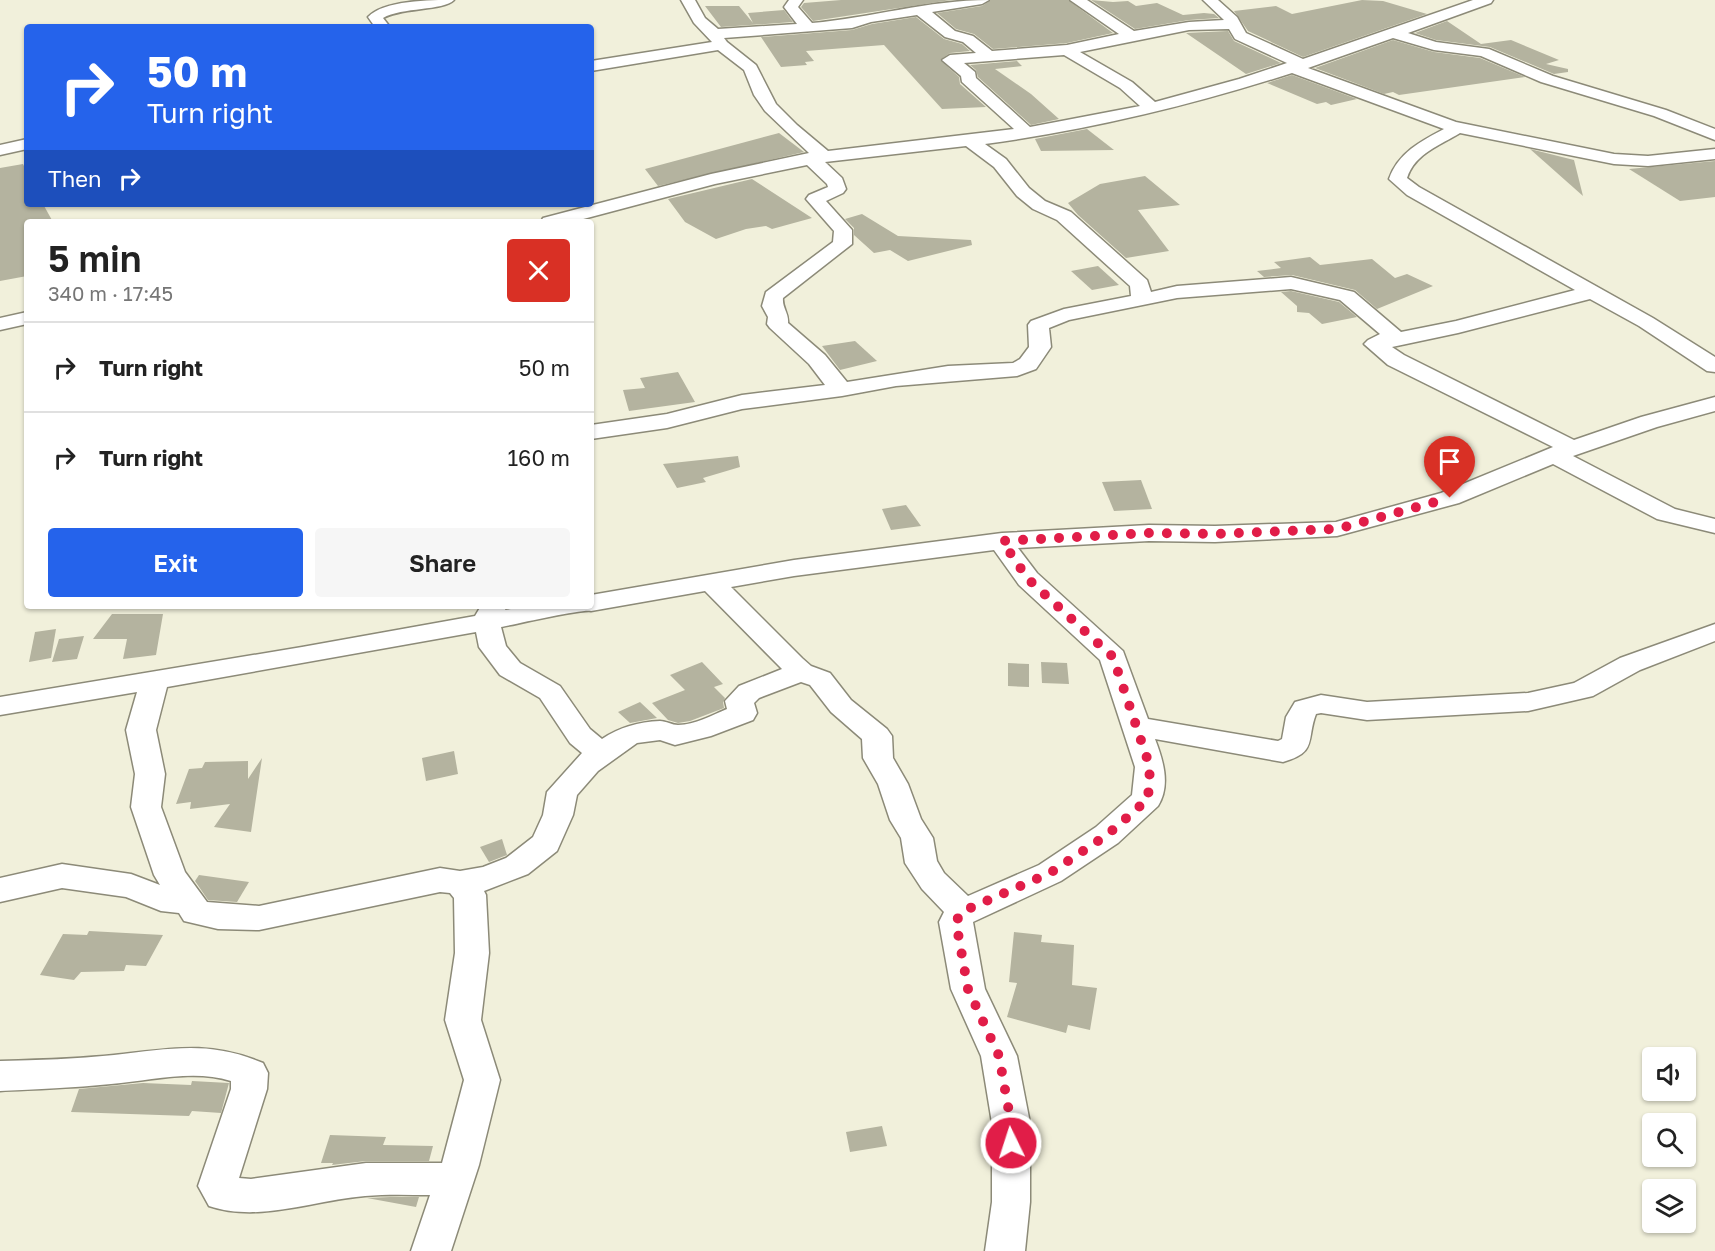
<!DOCTYPE html>
<meta charset="utf-8">
<style>
:root{--surface:#fff;--page:#f6f6f6;--text:#222;--muted:#767676;--line:#e0e0e0;--accent:#2563eb}
body{margin:0;font-family:"Golos Text",sans-serif;background:var(--page);color:var(--text);height:100vh;display:flex;flex-direction:column;font-size:22px;white-space:nowrap}
*{box-sizing:border-box;margin:0}
p{font-size:20px;color:var(--muted)}
.icon{flex:none;width:33px;height:33px;fill:none;stroke:currentColor;stroke-width:2;stroke-linecap:round;stroke-linejoin:round}
.map{position:relative;flex:1;overflow:hidden}
.drawer{position:absolute;left:24px;top:219px;width:570px;height:390px;display:flex;flex-direction:column;background:var(--surface);border-radius:6px;box-shadow:0 2px 4px #0004}
.drawer>*{flex:none}
.hud{position:absolute;left:24px;top:24px;width:570px;height:183px;border-radius:6px;box-shadow:0 2px 4px #0004;background:#2563eb;color:#fff;overflow:hidden}
.tools{position:absolute;left:1642px;top:1047px;display:grid;gap:12px}
.tools a{display:grid;place-items:center;width:54px;height:54px;border-radius:6px;background:var(--surface);box-shadow:0 2px 4px #0004;font-size:30px}
.pin{position:absolute;display:grid;place-items:center;width:51px;height:51px;color:#fff;margin:-62px -26px;border-radius:50% 50% 50% 0;rotate:-45deg;box-shadow:0 0 6px #0007}
.pin .icon{rotate:45deg}
.me{position:absolute;width:66px;margin:-33px;rotate:356deg;stroke-linejoin:round;filter:drop-shadow(0 0 4px #0008)}
.turn{display:flex;align-items:center;gap:21px;height:126px;padding:0 24px;font-size:27px}
.turn .icon{width:78px;height:78px;stroke-width:2.5}
.turn b{display:block;font-size:42px;line-height:51px}
.then{display:flex;align-items:center;height:57px;padding:0 24px;background:#0003;gap:12px;font-size:22px}
.round{display:grid;place-items:center;flex:none;width:63px;height:63px;border-radius:6px;background:var(--page)}
.head{display:flex;align-items:center;justify-content:space-between;height:102px;padding:0 24px}
h1{font-size:36px;font-weight:600;line-height:45px}
.action{display:flex;gap:12px;margin-top:auto;padding:12px 24px}
.action a{flex:1;height:69px;border-radius:6px;background:var(--accent);color:#fff;font-size:24px;font-weight:600;line-height:69px;text-align:center}
.action a+a{background:var(--page);color:var(--text)}
ul{padding:0;list-style:none}
li{display:flex;align-items:center;gap:18px;height:90px;padding:0 24px;border-top:2px solid var(--line)}
li div{flex:1}
li b{display:block;font-size:22px}
li em{font-style:normal}
.map>svg:first-child{display:block}
</style>
<div class="map">
<svg width="1715" height="1251" viewBox="0 0 1715 1251">
<rect width="100%" height="100%" fill="#f1f0db"/>
<g fill="#b4b39f">
<polygon points="841,0 951,0 813,21 801,7 804,3"/>
<polygon points="991,0 1068,0 1113,33 1067,43 993,49 974,34 956,29 937,13 982,6"/>
<polygon points="1091,0 1113,2 1128,1 1136,6 1157,3 1183,15 1204,13 1214,14 1219,18 1189,20 1135,29"/>
<polygon points="1362,0 1383,1 1427,14 1303,57 1248,31 1234,11 1276,6 1292,14"/>
<polygon points="705,6 739,6 753,23 748,13 784,10 793,22 721,27"/>
<polygon points="916,17 944,39 962,44 970,51 950,53 940,60 959,77 960,84 986,107 942,109 884,45 806,51 814,61 805,62 807,65 781,67 761,37 852,30 872,24"/>
<polygon points="1447,21 1481,44 1511,40 1559,60 1546,64 1568,69 1568,72 1554,74 1490,47 1436,40 1415,33"/>
<polygon points="1228,31 1234,41 1281,63 1246,74 1186,33"/>
<polygon points="1393,40 1434,52 1480,58 1525,77 1399,95 1393,92 1384,94 1315,68"/>
<polygon points="1017,61 1022,66 995,69 1031,94 1059,119 1031,125 978,77 976,70 970,65"/>
<polygon points="1292,75 1357,99 1331,105 1326,102 1317,104 1267,83"/>
<polygon points="1087,129 1114,150 1041,151 1035,139"/>
<polygon points="779,133 804,152 658,186 645,169"/>
<polygon points="1530,149 1574,160 1583,196"/>
<polygon points="1715,161 1715,197 1680,201 1629,169"/>
<polygon points="23,164 27,172 27,204 43,204 53,222 27,222 27,276 0,281 0,168"/>
<polygon points="1145,176 1180,205 1138,210 1169,251 1126,258 1078,215 1068,203 1100,184"/>
<polygon points="752,179 812,218 772,229 766,226 746,229 716,239 685,222 668,199"/>
<polygon points="862,214 898,236 971,240 972,245 908,261 890,250 874,253 854,235 854,228 845,219"/>
<polygon points="1310,257 1320,265 1372,259 1395,278 1407,274 1433,286 1377,309 1355,290 1292,275 1264,277 1257,271 1281,268 1274,262"/>
<polygon points="1098,266 1119,285 1092,290 1071,271"/>
<polygon points="1291,291 1339,302 1357,317 1322,324 1309,313 1297,312 1297,306 1281,292"/>
<polygon points="855,341 877,361 840,370 822,346"/>
<polygon points="678,372 695,402 629,411 623,390 645,388 640,378"/>
<polygon points="738,456 740,467 703,478 706,482 677,488 663,464"/>
<polygon points="1141,480 1152,509 1114,511 1102,482"/>
<polygon points="906,505 921,526 891,530 882,509"/>
<polygon points="112,614 163,614 156,655 123,659 127,639 93,639"/>
<polygon points="56,629 51,658 29,662 35,632"/>
<polygon points="84,636 77,659 52,662 59,639"/>
<polygon points="702,662 723,684 714,687 725,698 723,702 724,708 690,721 678,723 668,720 652,703 685,690 670,675"/>
<polygon points="1041,662 1067,663 1069,684 1042,683"/>
<polygon points="1008,663 1029,664 1029,687 1008,686"/>
<polygon points="640,702 657,718 630,723 618,712"/>
<polygon points="454,751 458,774 426,781 422,758"/>
<polygon points="262,758 251,832 214,827 230,804 190,809 191,802 176,804 189,769 202,768 205,762 248,761 248,779"/>
<polygon points="502,839 507,855 489,862 480,847"/>
<polygon points="199,875 249,882 237,902 208,900 195,881"/>
<polygon points="89,931 163,935 146,966 126,965 124,971 81,972 74,980 40,975 63,934 87,935"/>
<polygon points="1014,932 1042,935 1041,942 1074,945 1072,985 1097,988 1090,1030 1068,1025 1066,1033 1007,1017 1017,983 1009,982"/>
<polygon points="192,1081 229,1083 221,1113 192,1111 189,1116 71,1112 79,1089 143,1083 191,1085"/>
<polygon points="882,1126 887,1146 850,1152 846,1132"/>
<polygon points="330,1135 386,1137 383,1145 433,1146 429,1161 366,1161 332,1165 333,1163 321,1163"/>
<polygon points="419,1197 416,1207 367,1198 390,1197"/>
</g>
<g fill="none" stroke-linecap="round" stroke-linejoin="round">
<g stroke="#8c8a78" stroke-width="3">
<g id="street">
<path d="M454,0C443,11 402,7 383,18L390,27H375L368,17C384,0 430,0 454,0Z"/>
<path d="M681,0H695L705,18L718,29L797,24L784,7L789,0H803L798,7L812,23C871,18 928,0 989,0L982,4L932,12L955,31L973,36L992,51L1067,45L1119,34L1070,0H1087L1134,31L1189,22L1224,20L1203,0H1218L1237,17L1246,33L1303,59L1473,0H1493L1491,3L1408,33L1436,42L1489,49L1553,76L1666,110L1715,129V140L1654,116L1541,82L1481,56L1434,50L1393,38L1308,68L1456,122L1614,154L1648,156L1715,149V159L1648,166L1614,164L1460,133C1441,145 1415,153 1407,178L1419,187L1653,318L1715,357V372L1707,371L1639,326L1590,299L1458,333L1392,347L1404,355L1574,440L1641,417L1715,397V411L1657,427L1573,456L1675,509L1715,519V533L1657,519L1553,464L1459,503L1337,536L1215,542L1149,541L1018,548L1037,573L1123,651L1148,719L1278,741L1282,739L1286,717L1295,702L1321,695L1367,702L1528,693L1574,683L1620,658L1715,624V641L1640,670L1593,696L1528,711L1367,720L1321,713L1316,714C1306,740 1318,752 1283,762L1155,739C1163,760 1171,785 1158,806L1118,843L1061,881L973,922L985,989L1017,1056L1030,1123V1202L1025,1251H985L992,1202V1123L981,1056L951,989L939,922L944,912L922,889L905,863L901,838L890,820L878,784L863,758L862,739L831,712L810,685L801,682L759,698L754,703L757,713L753,720L711,736L675,745L660,740L637,743L598,771L577,795L573,815L557,851L528,874L484,891L486,895L489,953L481,1020L500,1080L479,1165L451,1251H411L430,1195C409,1195 387,1194 365,1196C315,1200 259,1223 209,1206L198,1186L231,1089V1081C193,1069 150,1081 111,1084C74,1088 37,1089 0,1091V1061C38,1060 76,1059 114,1055C171,1049 208,1040 263,1063L268,1073L267,1089L239,1178L251,1179L366,1163H442L464,1080L445,1020L455,953L454,898L450,893L440,892L259,930L218,929L184,921L179,913L161,911L126,897L62,888L0,902V878L62,864L131,874L160,885L154,875L131,807L135,774L126,730L137,692L0,715V697L302,647L475,616L481,606H507L505,610L528,606H591V595L794,560L1002,533L1149,525L1215,526L1336,522L1441,493L1553,447L1388,365L1364,344L1368,340L1380,334L1340,300L1291,289L1177,298L1069,320L1049,328L1051,347L1036,369L1017,376L896,386L842,396L742,409L667,428L591,439V425L667,414L742,395L825,385L809,364L770,328L767,324L768,317L762,306L766,292L833,242L834,231L806,199L809,195L828,187L827,184L807,165L715,184L572,222H541L543,218L711,174L809,153L765,111L754,95L744,70L718,50L591,71V61L712,42L694,23ZM917,15L945,37L963,42L976,53L950,55L942,60L961,76L962,82L1014,129L828,151L797,125L776,104L756,65L727,42L724,38L852,28L871,22ZM1229,29L1235,39L1287,63L1239,79L1155,102L1132,82L1080,52L1189,30ZM1064,55L1120,88L1140,106L1030,127L976,78L975,72L964,63ZM1292,73L1444,129C1421,141 1398,153 1389,179L1407,195L1575,290L1456,321L1401,332L1354,292L1291,277L1177,286L1151,292L1147,280L1071,212L1045,201L1029,188L1006,159L985,144C1090,130 1192,105 1292,73ZM966,146L994,167L1017,196L1033,209L1057,220L1130,286L1131,296L1064,309L1031,321L1028,325L1029,347L1020,359L1013,363L948,366L847,382L825,355L788,323C789,313 782,308 783,298L852,244V230L826,201L843,193L846,189L842,178L825,162ZM994,550L1019,585L1100,660L1135,767L1132,795L1096,827L1039,865L968,896L944,873L937,861L933,838L921,819L908,784L893,758L892,736L887,729L851,700L830,673L811,666L802,658L731,587L794,576ZM705,591L782,669L739,686L725,701L727,709C712,715 695,725 678,725C672,725 666,721 660,721C638,722 620,727 602,739L590,729L560,686L520,663L506,646L501,627C517,624 582,609 591,611ZM476,632L479,647L500,675L540,698L570,743L582,753L547,792L543,815L533,837L506,858L483,867L460,871L440,868L259,906L207,902L185,872L161,807L165,774L156,730L167,687Z"/>
<polygon points="27,139 27,149 0,155 0,145"/>
<polygon points="27,312 27,324 0,330 0,318"/>
</g>
</g>
<use href="#street" fill="#fff" fill-rule="evenodd"/>
</g>
<g fill="none" stroke-linecap="round" stroke-linejoin="round">
<polyline stroke="#e11d48" stroke-width="10" stroke-dasharray="0 18" points="1011,1143 1011,1123 999,1056 968,989 956,922 961,912 1050,873 1107,835 1148,799 1150,767 1113,657 1028,579 1002,541 1149,533 1215,534 1337,529 1450,498"/>
</g>
</svg>
<div class="tools">
<a><svg class="icon" aria-label="sound" viewBox="0 0 24 24"><path d="M4 9h4l5-4v14l-5-4H4zM17 9q2 3 0 6"/></svg></a>
<a><svg class="icon" aria-label="search" viewBox="0 0 24 24"><circle cx="10" cy="10" r="6"/><path d="M15 15l6 6"/></svg></a>
<a><svg class="icon" aria-label="layers" viewBox="0 0 24 24"><path d="M12 4l9 5-9 5-9-5zM3 14l9 5 9-5"/></svg></a>
</div>
<div class="pin" style="left:1450px;top:498px;background:#d93025"><svg class="icon" aria-label="arrive" viewBox="0 0 24 24"><path d="M6 21V4h12l-3 4 3 4H6"/></svg></div>
<svg class="me" style="left:1011px;top:1143px" viewBox="-20 -20 40 40"><circle r="17" fill="#e11d48" stroke="#fff" stroke-width="3"/><path d="M0-11L8 9 0 5-8 9z" fill="#fff"/></svg>
<div class="hud">
<div class="turn"><svg class="icon" aria-label="right" viewBox="0 0 24 24"><path d="M7 20v-9h11M14 6l5 5-5 5"/></svg><div><b>50 m</b>Turn right</div></div>
<div class="then">Then<svg class="icon" aria-label="right" viewBox="0 0 24 24"><path d="M7 20v-9h11M14 6l5 5-5 5"/></svg></div>
</div>
<section class="drawer">
<div class="head"><div><h1>5 min</h1><p>340 m · 17:45</p></div><a class="round" style="background:#d93025;color:#fff"><svg class="icon" aria-label="close" viewBox="0 0 24 24"><path d="M6 6l12 12M18 6L6 18"/></svg></a></div>
<ul>
<li><svg class="icon" aria-label="right" viewBox="0 0 24 24"><path d="M7 20v-9h11M14 6l5 5-5 5"/></svg><div><b>Turn right</b></div><em>50 m</em></li>
<li><svg class="icon" aria-label="right" viewBox="0 0 24 24"><path d="M7 20v-9h11M14 6l5 5-5 5"/></svg><div><b>Turn right</b></div><em>160 m</em></li>
</ul>
<div class="action"><a>Exit</a><a>Share</a></div>
</section>
</div>
